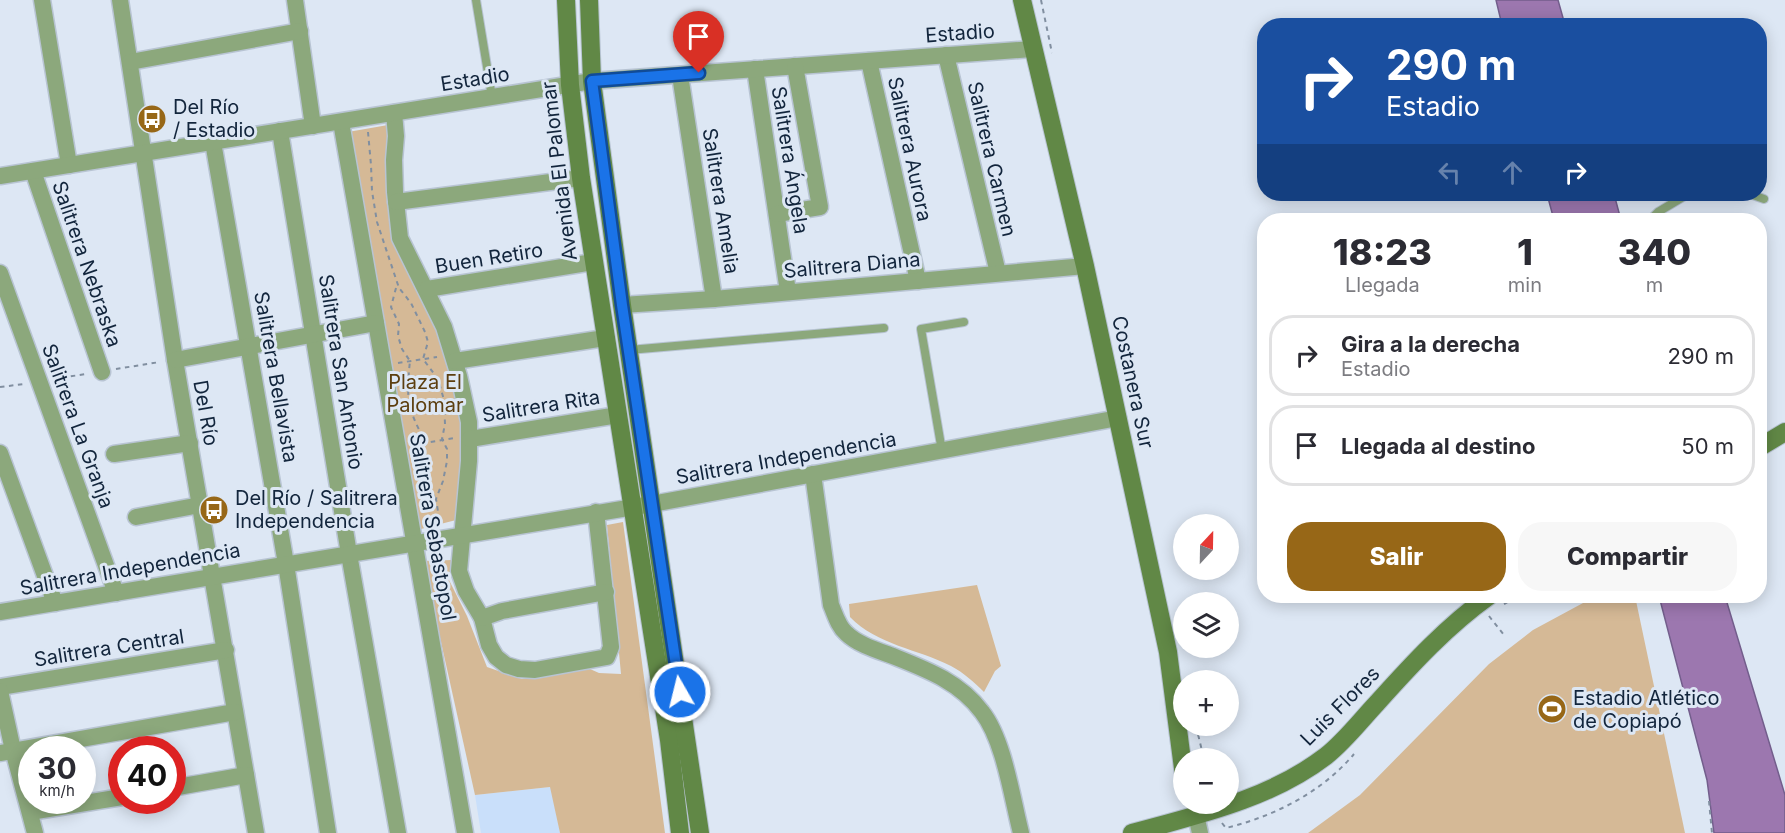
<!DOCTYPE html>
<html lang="es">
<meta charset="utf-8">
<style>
:root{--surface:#fff;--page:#f7f7f7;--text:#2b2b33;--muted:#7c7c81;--line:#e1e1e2;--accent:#976717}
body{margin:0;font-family:Inter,sans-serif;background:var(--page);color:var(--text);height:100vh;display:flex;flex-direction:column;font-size:22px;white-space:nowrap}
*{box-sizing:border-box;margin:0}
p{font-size:20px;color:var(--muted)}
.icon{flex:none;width:33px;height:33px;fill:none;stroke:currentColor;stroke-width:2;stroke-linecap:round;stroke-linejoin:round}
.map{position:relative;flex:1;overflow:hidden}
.drawer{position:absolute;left:1257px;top:213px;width:510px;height:390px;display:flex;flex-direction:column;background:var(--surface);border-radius:24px;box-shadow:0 3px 15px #0003}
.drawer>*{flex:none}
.guide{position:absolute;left:1257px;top:18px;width:510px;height:183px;border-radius:24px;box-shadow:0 3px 15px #0003;background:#1a4fa0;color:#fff;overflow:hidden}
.needle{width:39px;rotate:22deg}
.buttons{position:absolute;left:1173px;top:514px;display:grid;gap:12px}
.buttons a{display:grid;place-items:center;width:66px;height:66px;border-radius:50%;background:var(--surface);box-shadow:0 3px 15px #0003;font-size:30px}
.speed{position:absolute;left:18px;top:736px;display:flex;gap:12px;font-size:30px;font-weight:700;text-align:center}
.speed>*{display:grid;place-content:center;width:78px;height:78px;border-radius:50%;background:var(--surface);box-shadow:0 3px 15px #0003;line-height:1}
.speed small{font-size:15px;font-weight:400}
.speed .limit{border:9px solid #d22;background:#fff;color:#111}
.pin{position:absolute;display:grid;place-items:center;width:51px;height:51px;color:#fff;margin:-62px -26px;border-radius:50% 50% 50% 0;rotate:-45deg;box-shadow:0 0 6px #0007}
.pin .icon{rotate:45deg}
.me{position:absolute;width:66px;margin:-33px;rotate:352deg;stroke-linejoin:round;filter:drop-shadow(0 0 4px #0008)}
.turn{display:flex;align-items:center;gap:21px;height:126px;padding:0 30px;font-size:27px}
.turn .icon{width:78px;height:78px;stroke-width:2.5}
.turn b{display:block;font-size:42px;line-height:51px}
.lanes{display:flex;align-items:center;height:57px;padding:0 30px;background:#0003;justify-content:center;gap:30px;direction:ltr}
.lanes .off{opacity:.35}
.eta{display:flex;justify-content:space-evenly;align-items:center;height:102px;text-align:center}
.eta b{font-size:36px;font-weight:800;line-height:42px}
.action{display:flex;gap:12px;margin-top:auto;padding:12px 30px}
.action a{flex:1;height:69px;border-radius:24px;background:var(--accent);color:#fff;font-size:24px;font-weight:800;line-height:69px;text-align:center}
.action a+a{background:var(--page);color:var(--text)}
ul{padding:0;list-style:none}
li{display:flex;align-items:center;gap:18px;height:81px;margin:0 12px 9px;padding:0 18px;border:3px solid var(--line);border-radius:24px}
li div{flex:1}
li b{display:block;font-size:22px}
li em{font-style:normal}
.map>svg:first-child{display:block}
</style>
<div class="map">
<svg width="1785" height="833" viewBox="0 0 1785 833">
<rect width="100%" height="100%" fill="#dde7f4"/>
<polygon fill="#c9dffa" points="551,787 560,833 481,833 475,795"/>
<g fill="#d5b996">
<polygon points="388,125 390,202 443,334 463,421 464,518 413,531 348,132"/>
<polygon points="623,522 665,833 560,833 550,787 475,795 423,561 452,560 449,580 467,616 487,667 522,679 590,669 599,673 621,674 607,525"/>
<path d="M977,585L1001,666L995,671L984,692C974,682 964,673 951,666C918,649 877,645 850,617L849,604Z"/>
<polygon points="1596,596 1635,596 1685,833 1308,833 1360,795 1489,664 1533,630"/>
</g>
<g fill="#9c77af" stroke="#735e8c" stroke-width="1.5">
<polygon points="1496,0 1558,0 1565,25 1502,25"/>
<polygon points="1547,194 1614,194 1621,220 1554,220"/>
<polygon points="1659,596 1725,596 1785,795 1785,833 1714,833 1707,780"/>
</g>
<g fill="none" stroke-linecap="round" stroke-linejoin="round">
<g stroke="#b8c4d3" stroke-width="10">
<g id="lane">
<polyline points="476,0 492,97"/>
<polyline points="1750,194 1764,199"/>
<polyline points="1650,220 1658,212 1688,194"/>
<polyline points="629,350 884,328"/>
<polyline points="942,451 921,329 964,322"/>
</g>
</g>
<g stroke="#b8c4d3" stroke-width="19">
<g id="street">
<polyline points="42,0 69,165"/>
<polyline points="120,0 175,360 256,833"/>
<polyline points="295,0 313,126"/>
<polyline points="946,55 998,273"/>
<polyline points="869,61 918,281"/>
<polyline points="130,62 300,31"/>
<polyline points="755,69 788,292"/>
<polyline points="680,75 714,299"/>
<polyline points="394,113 396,136 394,160 395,192 400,238 444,327 459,376 469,422 469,461 459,571 466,591 482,618 489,645 496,657 506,665 519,669 535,670 607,657 611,647 596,512"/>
<polyline points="341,122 465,833"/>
<polyline points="280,131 349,554 398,833"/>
<polyline points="213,142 286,564 328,833"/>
<polyline points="33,171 102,372"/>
<polyline points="0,176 592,81 1032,49"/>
<polyline points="396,202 581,178"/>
<polyline points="777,214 820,207 795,66"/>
<polyline points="0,273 116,593"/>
<polyline points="427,289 593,262"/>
<polyline points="622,305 714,299 1085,266"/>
<polyline points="175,360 376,323"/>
<polyline points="455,361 605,338"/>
<polyline points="470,439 618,415"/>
<polyline points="0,453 55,603"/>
<polyline points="114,454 190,443"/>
<path d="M813,474L831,605C835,614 838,626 846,633C857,644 876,650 890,655C925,669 959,681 982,712C1004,740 1012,798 1021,833"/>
<polyline points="136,517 200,505"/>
<polyline points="0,612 652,504 1118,418"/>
<polyline points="482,618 502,611 606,592"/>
<polyline points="0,687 226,650"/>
<polyline points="0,691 13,750 35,833"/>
<polyline points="0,753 235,712"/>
<polyline points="172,788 246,775"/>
<polyline points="30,812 122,797"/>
<polyline points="1196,815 1200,833"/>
</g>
</g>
<g stroke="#b8c4d3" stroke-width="20">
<g id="secondary">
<polyline points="566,0 570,85 581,178 669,740 680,833"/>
<polyline points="589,0 592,81 622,305 700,833"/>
<polyline points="1022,0 1085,266 1168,652 1184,776"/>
<polyline points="1760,447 1785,432"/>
<path d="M1132,833C1198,815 1270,799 1326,756C1345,741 1361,720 1377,703C1412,664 1447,626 1489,596"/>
</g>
</g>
<g stroke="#818fa0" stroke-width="2" stroke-dasharray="4.5 4.5" stroke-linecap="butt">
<polyline points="1041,0 1052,53"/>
<polyline points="368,132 371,165 372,191 377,222 399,288 411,303 425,332 428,342 423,359 438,379 444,400 445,424 442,439 447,449 447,461 443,481 436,499 440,524"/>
<path d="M396,288L391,307L399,324L398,336L402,349L410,361C406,397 407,410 426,442C421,463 424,481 436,499"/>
<polyline points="398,363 437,357"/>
<polyline points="116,369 160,362"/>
<polyline points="53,379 86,374"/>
<polyline points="0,387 24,384"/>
<polyline points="413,445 454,438"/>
<polyline points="1504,604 1519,596"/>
<polyline points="1489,616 1504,635"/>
<polyline points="1196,726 1204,759"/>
<polyline points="1709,801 1712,833"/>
<path d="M1222,823L1226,828C1275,816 1322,792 1354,754"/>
</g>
<use href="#lane" stroke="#8ca87c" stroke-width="8"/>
<use href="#street" stroke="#8ca87c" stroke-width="16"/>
<use href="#secondary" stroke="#618846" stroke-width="18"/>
</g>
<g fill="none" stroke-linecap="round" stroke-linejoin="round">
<g stroke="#114b97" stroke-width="15">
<polyline id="route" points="680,692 622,305 592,81 699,73"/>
</g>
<use href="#route" stroke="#1a73e8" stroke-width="10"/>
</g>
<defs>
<g id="bus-disc" transform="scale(1.5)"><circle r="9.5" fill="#976717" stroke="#dde7f4"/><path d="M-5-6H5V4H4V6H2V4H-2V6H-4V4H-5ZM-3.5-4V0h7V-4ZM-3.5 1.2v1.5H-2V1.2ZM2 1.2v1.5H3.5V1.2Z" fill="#fff"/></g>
<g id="stadium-disc" transform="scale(1.5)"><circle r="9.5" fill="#976717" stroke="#dde7f4"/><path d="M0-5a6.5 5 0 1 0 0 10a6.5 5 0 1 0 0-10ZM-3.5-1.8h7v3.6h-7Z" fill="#fff"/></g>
</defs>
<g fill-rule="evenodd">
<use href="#bus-disc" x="152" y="119"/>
<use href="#bus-disc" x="214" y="510"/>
<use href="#stadium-disc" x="1552" y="709"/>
</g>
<g text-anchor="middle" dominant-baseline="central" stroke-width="6" stroke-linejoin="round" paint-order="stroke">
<g font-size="20" fill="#12253c" stroke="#dde7f4">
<text transform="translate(960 33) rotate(-4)">Estadio</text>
<text transform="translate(475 79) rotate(-9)">Estadio</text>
<text transform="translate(910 149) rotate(78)">Salitrera Aurora</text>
<text transform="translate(992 159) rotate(77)">Salitrera Carmen</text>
<text transform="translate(790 160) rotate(81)">Salitrera Ángela</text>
<text transform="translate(559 171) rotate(-97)">Avenida El Palomar</text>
<text transform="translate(721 201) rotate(81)">Salitrera Amelia</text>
<text transform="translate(489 258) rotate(-9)">Buen Retiro</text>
<text transform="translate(87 264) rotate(71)">Salitrera Nebraska</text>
<text transform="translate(852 265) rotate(-5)">Salitrera Diana</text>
<text transform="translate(341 372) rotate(81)">Salitrera San Antonio</text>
<text transform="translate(276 377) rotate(80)">Salitrera Bellavista</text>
<text transform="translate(1133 382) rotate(78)">Costanera Sur</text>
<text transform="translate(541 406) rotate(-9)">Salitrera Rita</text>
<text transform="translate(206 413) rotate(80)">Del Río</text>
<text transform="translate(78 426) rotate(70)">Salitrera La Granja</text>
<text transform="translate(786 458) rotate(-10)">Salitrera Independencia</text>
<text transform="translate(433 527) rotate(80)">Salitrera Sebastopol</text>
<text transform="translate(130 569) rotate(-10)">Salitrera Independencia</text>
<text transform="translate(109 648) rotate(-9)">Salitrera Central</text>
<text transform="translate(1340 706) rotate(-45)">Luis Flores</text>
</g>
<g font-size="20" fill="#12253c" stroke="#dde7f4" text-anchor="start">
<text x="173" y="107">Del Río<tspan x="173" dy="23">/ Estadio</tspan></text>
<text x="235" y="498">Del Río / Salitrera<tspan x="235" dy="23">Independencia</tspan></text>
<text x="1573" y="698">Estadio Atlético<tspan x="1573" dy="23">de Copiapó</tspan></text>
</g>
<g font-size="20" fill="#5c3e0f" stroke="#dde7f4">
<text x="425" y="382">Plaza El<tspan x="425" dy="23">Palomar</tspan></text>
</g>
</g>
</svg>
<div class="buttons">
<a><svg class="needle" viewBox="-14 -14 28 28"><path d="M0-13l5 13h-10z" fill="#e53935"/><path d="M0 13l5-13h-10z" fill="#7c7c81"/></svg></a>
<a><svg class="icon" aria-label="layers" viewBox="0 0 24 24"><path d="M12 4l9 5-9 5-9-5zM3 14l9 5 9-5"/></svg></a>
<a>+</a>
<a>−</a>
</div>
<div class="speed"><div>30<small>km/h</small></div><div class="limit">40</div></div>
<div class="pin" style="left:699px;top:73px;background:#d93025"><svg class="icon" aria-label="arrive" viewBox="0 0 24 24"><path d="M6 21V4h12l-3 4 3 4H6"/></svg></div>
<svg class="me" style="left:680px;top:692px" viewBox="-20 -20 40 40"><circle r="17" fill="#1a73e8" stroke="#fff" stroke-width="3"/><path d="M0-11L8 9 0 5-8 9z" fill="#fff"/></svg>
<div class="guide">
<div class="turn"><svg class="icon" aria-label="right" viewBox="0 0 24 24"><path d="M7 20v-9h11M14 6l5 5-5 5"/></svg><div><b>290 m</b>Estadio</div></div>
<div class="lanes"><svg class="icon off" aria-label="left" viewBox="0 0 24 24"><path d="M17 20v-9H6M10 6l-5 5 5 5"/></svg><svg class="icon off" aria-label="ahead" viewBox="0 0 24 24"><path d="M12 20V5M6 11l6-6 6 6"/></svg><svg class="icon" aria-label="right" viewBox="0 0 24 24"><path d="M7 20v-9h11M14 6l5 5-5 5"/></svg></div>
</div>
<section class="drawer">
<div class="eta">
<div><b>18:23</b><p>Llegada</p></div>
<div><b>1</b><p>min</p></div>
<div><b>340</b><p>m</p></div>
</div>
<ul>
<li><svg class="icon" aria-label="right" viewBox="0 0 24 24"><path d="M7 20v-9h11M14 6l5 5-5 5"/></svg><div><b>Gira a la derecha</b><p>Estadio</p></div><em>290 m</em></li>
<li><svg class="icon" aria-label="arrive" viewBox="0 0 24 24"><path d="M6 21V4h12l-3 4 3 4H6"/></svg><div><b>Llegada al destino</b></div><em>50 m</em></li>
</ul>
<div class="action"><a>Salir</a><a>Compartir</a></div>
</section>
</div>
